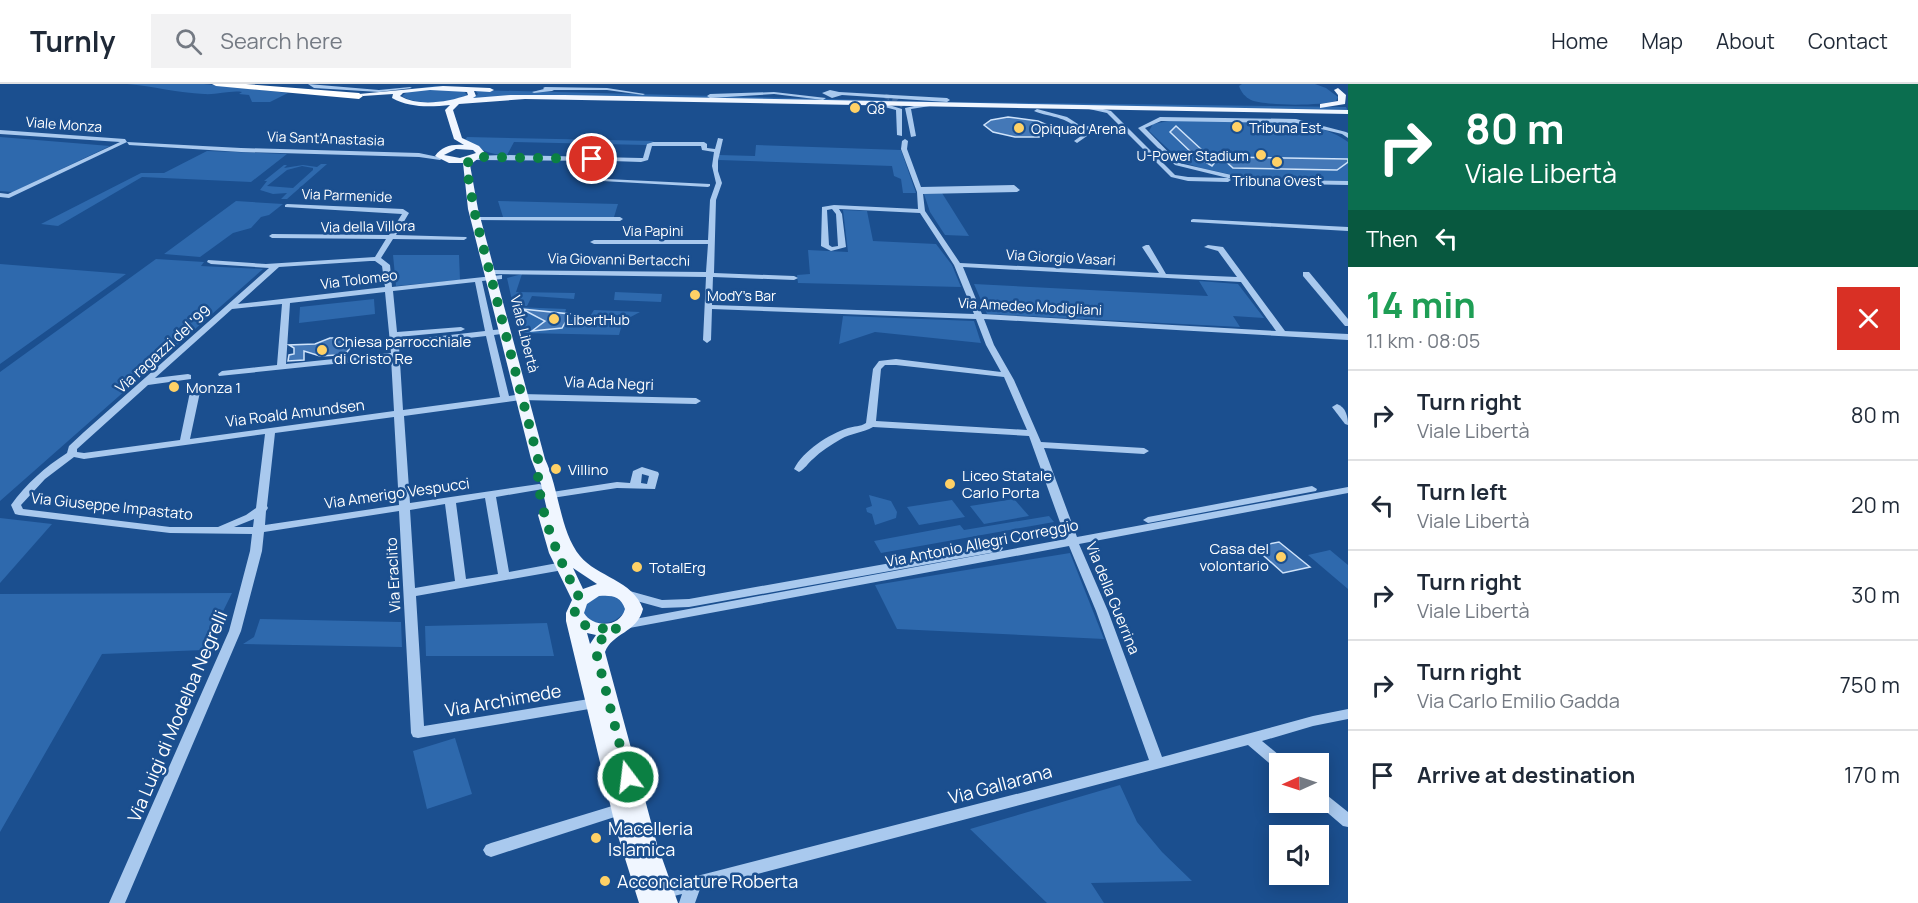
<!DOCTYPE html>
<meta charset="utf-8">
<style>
:root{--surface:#fff;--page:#f2f2f3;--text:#1f2937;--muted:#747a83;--line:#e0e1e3}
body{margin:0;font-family:Manrope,sans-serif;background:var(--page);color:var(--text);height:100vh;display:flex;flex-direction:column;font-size:22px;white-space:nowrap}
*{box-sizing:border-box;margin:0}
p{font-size:20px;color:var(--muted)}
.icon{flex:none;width:33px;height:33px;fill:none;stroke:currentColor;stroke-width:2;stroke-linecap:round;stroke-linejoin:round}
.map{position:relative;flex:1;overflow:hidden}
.panel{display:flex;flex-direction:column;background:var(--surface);width:570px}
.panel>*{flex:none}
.banner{background:#0b6e4f;color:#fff;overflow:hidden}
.needle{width:39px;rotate:267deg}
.fabs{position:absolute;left:1269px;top:669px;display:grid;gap:12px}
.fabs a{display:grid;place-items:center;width:60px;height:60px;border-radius:0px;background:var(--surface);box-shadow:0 3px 15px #0003;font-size:30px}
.pin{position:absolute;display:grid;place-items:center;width:51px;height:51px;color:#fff;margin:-26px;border:3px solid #fff;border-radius:50%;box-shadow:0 2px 6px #0007}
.me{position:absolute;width:66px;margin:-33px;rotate:345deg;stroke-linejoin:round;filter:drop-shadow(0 0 4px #0008)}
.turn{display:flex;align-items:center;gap:21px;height:126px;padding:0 18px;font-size:27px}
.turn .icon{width:78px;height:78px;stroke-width:2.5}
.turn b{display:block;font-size:42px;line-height:51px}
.then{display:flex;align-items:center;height:57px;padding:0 18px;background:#0003;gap:12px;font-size:22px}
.round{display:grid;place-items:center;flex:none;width:63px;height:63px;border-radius:0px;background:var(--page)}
.overview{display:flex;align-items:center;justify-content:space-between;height:102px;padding:0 18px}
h1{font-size:36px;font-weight:700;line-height:45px;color:#1e9e55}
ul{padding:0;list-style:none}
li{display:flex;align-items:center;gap:18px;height:90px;padding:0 18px;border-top:2px solid var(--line)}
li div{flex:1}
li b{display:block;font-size:22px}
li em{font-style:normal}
header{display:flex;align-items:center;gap:36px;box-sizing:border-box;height:84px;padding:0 30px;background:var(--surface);border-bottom:2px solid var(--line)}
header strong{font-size:28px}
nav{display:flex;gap:33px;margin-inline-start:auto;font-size:21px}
.search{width:420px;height:54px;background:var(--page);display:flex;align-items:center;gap:15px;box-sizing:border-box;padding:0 21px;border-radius:0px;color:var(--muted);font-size:22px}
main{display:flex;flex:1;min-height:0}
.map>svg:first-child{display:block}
</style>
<header>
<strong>Turnly</strong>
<div class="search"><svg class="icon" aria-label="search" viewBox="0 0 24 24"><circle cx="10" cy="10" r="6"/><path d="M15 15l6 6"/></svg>Search here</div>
<nav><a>Home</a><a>Map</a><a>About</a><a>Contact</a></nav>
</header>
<main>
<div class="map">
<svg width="1348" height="819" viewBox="0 0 1348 819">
<rect width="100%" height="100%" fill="#1b4f8f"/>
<g fill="#2e69ad" fill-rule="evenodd">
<path d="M127,0H204L288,9L270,18H252L249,11L239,10L242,8C231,6 217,11 204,10C178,9 153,2 127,0Z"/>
<path d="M1242,0H1315L1326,4L1338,13L1336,17C1320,22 1266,22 1251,16C1245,13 1241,8 1239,2Z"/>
<path d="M435,2L463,6L467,11C455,20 413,21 402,12L411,5Z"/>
<polygon points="475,6 951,18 1346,23 1348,27 550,12 471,15 478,10"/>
<path d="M1174,36C1221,37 1310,29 1348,58V97L1247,94L1201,84L1182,78L1149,47L1153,40Z"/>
<polygon points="0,53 110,62 13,108 0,107"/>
<path d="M467,53L654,57L646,61L514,58L507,71C490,71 479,65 465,56Z"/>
<polygon points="756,61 901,66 916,109 903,109 901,95 894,92 892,82 719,76 719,71 755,72"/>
<polygon points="207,67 287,70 251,98 142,93 58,142 41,140 141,89 164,89"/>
<path d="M321,80H327L287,115H281L287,109L273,110L260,106L267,97H264L284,81H287L284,84L303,81L317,83ZM302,82L313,84V86L293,104L267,102L287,86Z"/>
<polygon points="942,109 969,152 945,151 930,128 924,110"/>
<polygon points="236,117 283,120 269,131 261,133 251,144 233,149 200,173 164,170"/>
<polygon points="498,117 618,120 614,133 503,133"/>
<polygon points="843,126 867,127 873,157 936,160 952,181 961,203 798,199 797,191 810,190 808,166 848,168"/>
<polygon points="393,171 459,171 460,196 396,202"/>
<polygon points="156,175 204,178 201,182 263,185 0,417 0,288"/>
<polygon points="0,180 126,190 0,280"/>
<polygon points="522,190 516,208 575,209 574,215 532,212 527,222 513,221 507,194"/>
<polygon points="1199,197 1238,200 1264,234 1233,232 1240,243 987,230 974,200 1208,212"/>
<polygon points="615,208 662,210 661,218 614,216"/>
<polygon points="374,215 375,230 299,239 300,223"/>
<polygon points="514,223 566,225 563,236 587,237 594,226 640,228 623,237 619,251 521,249"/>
<polygon points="843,232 974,237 981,259 875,248 839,260"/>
<polygon points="869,411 891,417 897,428 896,434 875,441 872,430 867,428 866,424 872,422"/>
<polygon points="1014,415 1029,432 984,440 970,422"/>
<polygon points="952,416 965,433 919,441 907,423"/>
<polygon points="1049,432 1054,438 881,469 874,457 960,441 964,446"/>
<polygon points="0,434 52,440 0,499"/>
<polygon points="1330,466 1348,481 1348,505 1308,471"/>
<polygon points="1070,469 1104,555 897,545 875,501"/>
<polygon points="232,509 204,566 102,570 0,748 0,510"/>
<path d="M601,511L617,513L626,523L625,528C613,540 607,540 591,538L583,529V523L593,513Z"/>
<polygon points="260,535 401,538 402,563 243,560 254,553"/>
<polygon points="547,539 554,572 426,572 425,542"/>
<polygon points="455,654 472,710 427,725 413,667"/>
<polygon points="1120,701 1137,738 1162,768 1192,797 1091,799 1104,819 1047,819 970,745"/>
</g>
<g fill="#4478b7" stroke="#cfe3fa" stroke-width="1.5">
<polygon points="1008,33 1038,37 1047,41 1053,47 1040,53 1015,53 993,48 984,41 991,36"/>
<polygon points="1176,42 1215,78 1212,82 1194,71 1170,48"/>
<polygon points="1221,73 1348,75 1348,78 1337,86 1233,84"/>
<polygon points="522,225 570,230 562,244 532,247 545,237"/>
<polygon points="330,254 347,254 353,260 347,268 337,271 320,272 304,267 304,276 288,277 289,271 294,270 294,264 289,261 315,260"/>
<polygon points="1279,458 1310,483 1283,489 1254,463"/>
</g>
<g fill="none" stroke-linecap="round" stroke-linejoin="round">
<polyline stroke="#3d69a0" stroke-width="5" stroke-dasharray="5 3" stroke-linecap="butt" points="885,12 897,16 904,23"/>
<g fill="#a9c9ee" fill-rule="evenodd">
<polygon points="308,0 379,6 410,3 412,4 379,8 314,4"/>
<polygon points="545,3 607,4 645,10 643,11 607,6 554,6 552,7 534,9 532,8 544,5 543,4"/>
<polygon points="830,6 839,8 947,14 950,16 947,18 842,11 832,14 822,9"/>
<polygon points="774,8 826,14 823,16 774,10 710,14 707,12 710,10"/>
<polygon points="879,18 902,25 902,52 897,51 896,26 877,21"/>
<polygon points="928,19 930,22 911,25 916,52 911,53 905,24"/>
<path d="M1091,22L1111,27L1175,91L1188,93L1228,94L1231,96L1228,98L1188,97L1171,93L1125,47L1084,46L1087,52L1077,59L1074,57L1081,52C1073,32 1050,34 1034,27L1037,25L1067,33L1081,42L1121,43L1107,29L1089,25Z"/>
<polygon points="1160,33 1296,35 1346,48 1348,49 1348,54 1342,50 1296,39 1161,37 1145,44 1179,79 1249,95 1348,97 1348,101 1243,99 1240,97 1175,81 1138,44"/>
<polygon points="0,46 125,55 127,58 241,64 419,69 443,74 440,76 419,73 241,68 129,61 127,58 9,114 0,113 0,109 8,110 120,58 0,50"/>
<path d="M718,54L723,55L718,77V87L722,99L716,116L714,189L794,192L798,194L794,196L713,193L712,221L974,230L954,181L920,129L839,125L842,130L846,163L831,167L821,162L822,123L834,121L918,125L917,108L901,65L902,57L905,55L908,57L907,65L921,103L1014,101L1020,106L1017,108L923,110L925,127L960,179L1159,189L1142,163L1146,161H1149L1166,190L1237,193L1218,167L1204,163L1208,161L1223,163L1285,247L1348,250V256L984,235L994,261L1014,296L1041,358L1144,364L1149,367L1144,370L1044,364L1077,453L1348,403V409L1079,460L1108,527L1162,673L1313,632L1348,625V635L1313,642L1262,657L1285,676L1287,680H1280V686L1275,684L1248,661L700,805L695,819H679L682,810L662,815L656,813L654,808L656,803L662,801L1149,676L1096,527L1069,462L624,545L620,544L618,541L620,538L624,537L1066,455L1029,352L873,343C863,349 851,349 841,355C831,361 821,367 813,375C808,379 805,385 799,388L794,385C803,367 829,350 848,344C854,342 860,343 866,339L873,285L879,277L896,275L1001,288L986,261L976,235L712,225L711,256L707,259L703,256L706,193L490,190L486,188L490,186L706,188L708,160H594L590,158L594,156H708L710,116L716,99L712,82L714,68L702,66L701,62H652L648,76L641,78L612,77L607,95L710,100V102L708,103L602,97L606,77L474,76L471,74L474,72L503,71L641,74H643L647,60L653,58H704L707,60V64L715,65ZM832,125L836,130L838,162L832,163L829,161L827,126ZM963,183L1241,198L1276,247L982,230ZM885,281H896L1004,293L1027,346L876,337L881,285Z"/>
<path d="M287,120L403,125L409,129L396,151L466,153L467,154L464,156L393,155L381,174L390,181L392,203L502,191V195L482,197L493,246L505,245L509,247L508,249L494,251L509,312L521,310L696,314L701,317L696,320L521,316L404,332L410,419L539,400L543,401L544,403L543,405L496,413L509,488L563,478L569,482L563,486L416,512L424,642L595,614L600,615L602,619L600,623L595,624L418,654L413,653L411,649L399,427L264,448L262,467L241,547L125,819H109L229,547L250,467L252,450L170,449L19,431L15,430L11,421C26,400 45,383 67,369L69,362L84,348L269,184L211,180L207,178L208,176L266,180L375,173L386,155L272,154L269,152L272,150L389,151L402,130L285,123V121ZM370,177H375L382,182L385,203L238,220L279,183ZM475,198L485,247L398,257V253L461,247L465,245L461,243L397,248L393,207ZM385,208L391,269L286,280L290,219ZM282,220L277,281L222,287L218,290L219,292L391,274L394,327L190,355L200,308L195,305L190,308L180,356L84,369L77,368V365L148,301L191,295V291L188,290L155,294L232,225ZM486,252L500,313L403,326L399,262ZM394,333L399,421L265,441L266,427L268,424L267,422L275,349ZM265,350L256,424L246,431L218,443H170L23,425L21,421L45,395L74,373L84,375ZM485,414L498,490L466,495L456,419ZM445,420L455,497L415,504L410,426ZM254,435L253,443H234Z"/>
<polygon points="476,133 620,133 623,135 620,137 474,136 474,134"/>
<polygon points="1193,135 1348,143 1348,147 1191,138 1191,136"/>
<polygon points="1303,188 1309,188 1348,235 1348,242 1345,242 1303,192"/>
<path d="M1337,320C1346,323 1348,333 1348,341L1345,340L1332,323Z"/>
<path d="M642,383L658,388L659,390L655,405L617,404L552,414L547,411L552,408L617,398L630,399L633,387ZM642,390L649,392L647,400L641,399Z"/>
<polygon points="1312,402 1317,405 1316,407 1148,439 1143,436 1148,433"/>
<polygon points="997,460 1001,461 1003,464 1001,467 689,523 662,524 622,513 620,510 622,507 626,506 662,516 689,515"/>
<polygon points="1318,706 1323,708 1348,728 1348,743 1343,742 1315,718 1318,718"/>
<polygon points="622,719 627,721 629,725 627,729 491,773 486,771 483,766 486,761 491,759"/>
</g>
<g fill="#f0f6ff" fill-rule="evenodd">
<path d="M443,2L490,4L494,6L490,8L474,7L476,12L473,14L510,11H564L1348,26V30L525,15L459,20L453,26L462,54L479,62L485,69L470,81L478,125L545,375C559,404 560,448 580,472C597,493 633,496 643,525C637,549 612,549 605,568L657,760L678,819H639L617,749L566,537V529L572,516L549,469L538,431L541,428L547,426L541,400L531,375L468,125L463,79H449L435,72C442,62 452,60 464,61L454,55L445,26L450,21C430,23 410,24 392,14L393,10L363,12L359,10ZM430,6L467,8L468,11C448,18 419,23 400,12L403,9ZM456,65L473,66L476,69L460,74L444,71ZM573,484L597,500L583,505ZM599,512C611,511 621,512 625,525C620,544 593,544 584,529L587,520ZM587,549L596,551L590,560Z"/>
<polygon points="1338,4 1346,11 1345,20 1320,24 1320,20 1338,17 1338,11 1334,6"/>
</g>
<polygon fill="#fff" fill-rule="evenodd" points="212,0 246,0 359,9 363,12 359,15 216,2"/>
</g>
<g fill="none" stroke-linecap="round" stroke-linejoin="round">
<path stroke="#0b8043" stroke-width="10" stroke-dasharray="0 18" d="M592,75L483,73L470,75L466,82L476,135L538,375C535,421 558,475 580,515C561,542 599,548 618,543L601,556L596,568L628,693"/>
</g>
<g fill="#ffd166" stroke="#1b4f8f" stroke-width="2">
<circle cx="855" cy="24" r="6"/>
<circle cx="1237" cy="43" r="6"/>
<circle cx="1019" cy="44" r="6"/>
<circle cx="1261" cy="71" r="6"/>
<circle cx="1277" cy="78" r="6"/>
<circle cx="695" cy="211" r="6"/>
<circle cx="554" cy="235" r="6"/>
<circle cx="322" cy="266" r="6"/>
<circle cx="174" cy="303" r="6"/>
<circle cx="556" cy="385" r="6"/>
<circle cx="950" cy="400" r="6"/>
<circle cx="1281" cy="473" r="6"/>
<circle cx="637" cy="483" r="6"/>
<circle cx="596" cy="754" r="6"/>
<circle cx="605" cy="797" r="6"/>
</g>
<g text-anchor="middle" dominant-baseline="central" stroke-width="5" stroke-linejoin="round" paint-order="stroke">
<g font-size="14" fill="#fff" stroke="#1b4f8f" text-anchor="start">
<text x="867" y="24">Q8</text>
<text x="1249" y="43">Tribuna Est</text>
<text x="1031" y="44">Opiquad Arena</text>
<text x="1249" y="71" text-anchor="end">U-Power Stadium</text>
<text x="1277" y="96" text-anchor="middle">Tribuna Ovest</text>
<text x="707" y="211">ModY's Bar</text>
<text x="566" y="235">LibertHub</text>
</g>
<g font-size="14" fill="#fff" stroke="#1b4f8f">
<text transform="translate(64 40) rotate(4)">Viale Monza</text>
<text transform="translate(326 54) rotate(2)">Via Sant'Anastasia</text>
<text transform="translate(347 111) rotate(2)">Via Parmenide</text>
<text transform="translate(368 142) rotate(-1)">Via della Villora</text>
<text x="653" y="146">Via Papini</text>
<text transform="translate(1061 173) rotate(3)">Via Giorgio Vasari</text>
<text transform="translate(619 175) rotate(1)">Via Giovanni Bertacchi</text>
<text transform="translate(359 195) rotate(-7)">Via Tolomeo</text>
<text transform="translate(1030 222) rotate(3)">Via Amedeo Modigliani</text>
<text transform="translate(525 250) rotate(76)">Viale Libertà</text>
</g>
<g font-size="15" fill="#fff" stroke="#1b4f8f" text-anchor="start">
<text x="334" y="257">Chiesa parrocchiale<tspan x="334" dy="17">di Cristo Re</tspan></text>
<text x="186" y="303">Monza 1</text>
<text x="568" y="385">Villino</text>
<text x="962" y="391">Liceo Statale<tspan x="962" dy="17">Carlo Porta</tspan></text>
<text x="1269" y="464" text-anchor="end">Casa del<tspan x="1269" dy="17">volontario</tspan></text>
<text x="649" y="483">TotalErg</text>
</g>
<g font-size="15" fill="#fff" stroke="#1b4f8f">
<text transform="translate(163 265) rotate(-42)">Via ragazzi del '99</text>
<text transform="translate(609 299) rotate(2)">Via Ada Negri</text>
<text transform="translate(295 329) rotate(-7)">Via Roald Amundsen</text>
<text transform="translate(397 409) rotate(-8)">Via Amerigo Vespucci</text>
<text transform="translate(112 422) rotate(6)">Via Giuseppe Impastato</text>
<text transform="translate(982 459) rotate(-11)">Via Antonio Allegri Correggio</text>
<text transform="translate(393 491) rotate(-93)">Via Eraclito</text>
<text transform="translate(1113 514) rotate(68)">Via della Guerrina</text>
</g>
<g font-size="18" fill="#fff" stroke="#1b4f8f">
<text transform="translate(503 616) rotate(-10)">Via Archimede</text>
<text transform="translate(177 632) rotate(-67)">Via Luigi di Modelba Negrelli</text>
<text transform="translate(1000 700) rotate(-15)">Via Gallarana</text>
</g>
<g font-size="18" fill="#fff" stroke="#1b4f8f" text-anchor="start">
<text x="608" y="744">Macelleria<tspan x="608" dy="21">Islamica</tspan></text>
<text x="617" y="797">Acconciature Roberta</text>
</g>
</g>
</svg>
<div class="fabs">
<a><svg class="needle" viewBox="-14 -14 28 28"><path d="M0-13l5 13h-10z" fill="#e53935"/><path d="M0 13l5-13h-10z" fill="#747a83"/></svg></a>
<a><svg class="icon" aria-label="sound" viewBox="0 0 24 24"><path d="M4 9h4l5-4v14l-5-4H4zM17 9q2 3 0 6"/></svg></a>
</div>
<div class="pin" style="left:592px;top:75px;background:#d93025"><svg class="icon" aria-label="arrive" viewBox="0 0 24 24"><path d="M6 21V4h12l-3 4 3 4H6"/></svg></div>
<svg class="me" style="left:628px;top:693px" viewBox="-20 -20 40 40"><circle r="17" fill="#0b8043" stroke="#fff" stroke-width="3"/><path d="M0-11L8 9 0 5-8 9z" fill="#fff"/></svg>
</div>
<section class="panel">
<div class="banner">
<div class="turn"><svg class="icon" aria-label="right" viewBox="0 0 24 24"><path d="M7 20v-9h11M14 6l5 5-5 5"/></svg><div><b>80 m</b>Viale Libertà</div></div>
<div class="then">Then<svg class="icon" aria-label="left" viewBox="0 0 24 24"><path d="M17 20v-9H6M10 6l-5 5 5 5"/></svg></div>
</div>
<div class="overview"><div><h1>14 min</h1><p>1.1 km · 08:05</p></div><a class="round" style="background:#d93025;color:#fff"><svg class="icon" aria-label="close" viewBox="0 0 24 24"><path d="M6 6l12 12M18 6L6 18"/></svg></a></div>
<ul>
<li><svg class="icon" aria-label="right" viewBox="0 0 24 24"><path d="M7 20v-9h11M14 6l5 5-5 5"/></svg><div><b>Turn right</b><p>Viale Libertà</p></div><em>80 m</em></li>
<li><svg class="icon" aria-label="left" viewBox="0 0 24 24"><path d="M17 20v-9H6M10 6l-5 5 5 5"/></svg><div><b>Turn left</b><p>Viale Libertà</p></div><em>20 m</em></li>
<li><svg class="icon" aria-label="right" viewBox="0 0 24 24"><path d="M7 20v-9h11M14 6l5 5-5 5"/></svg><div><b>Turn right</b><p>Viale Libertà</p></div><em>30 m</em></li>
<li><svg class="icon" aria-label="right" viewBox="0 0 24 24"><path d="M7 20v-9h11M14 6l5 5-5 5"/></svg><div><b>Turn right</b><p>Via Carlo Emilio Gadda</p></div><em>750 m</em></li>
<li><svg class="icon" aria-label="arrive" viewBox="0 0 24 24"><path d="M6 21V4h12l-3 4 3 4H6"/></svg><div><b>Arrive at destination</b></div><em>170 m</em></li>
</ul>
</section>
</main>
